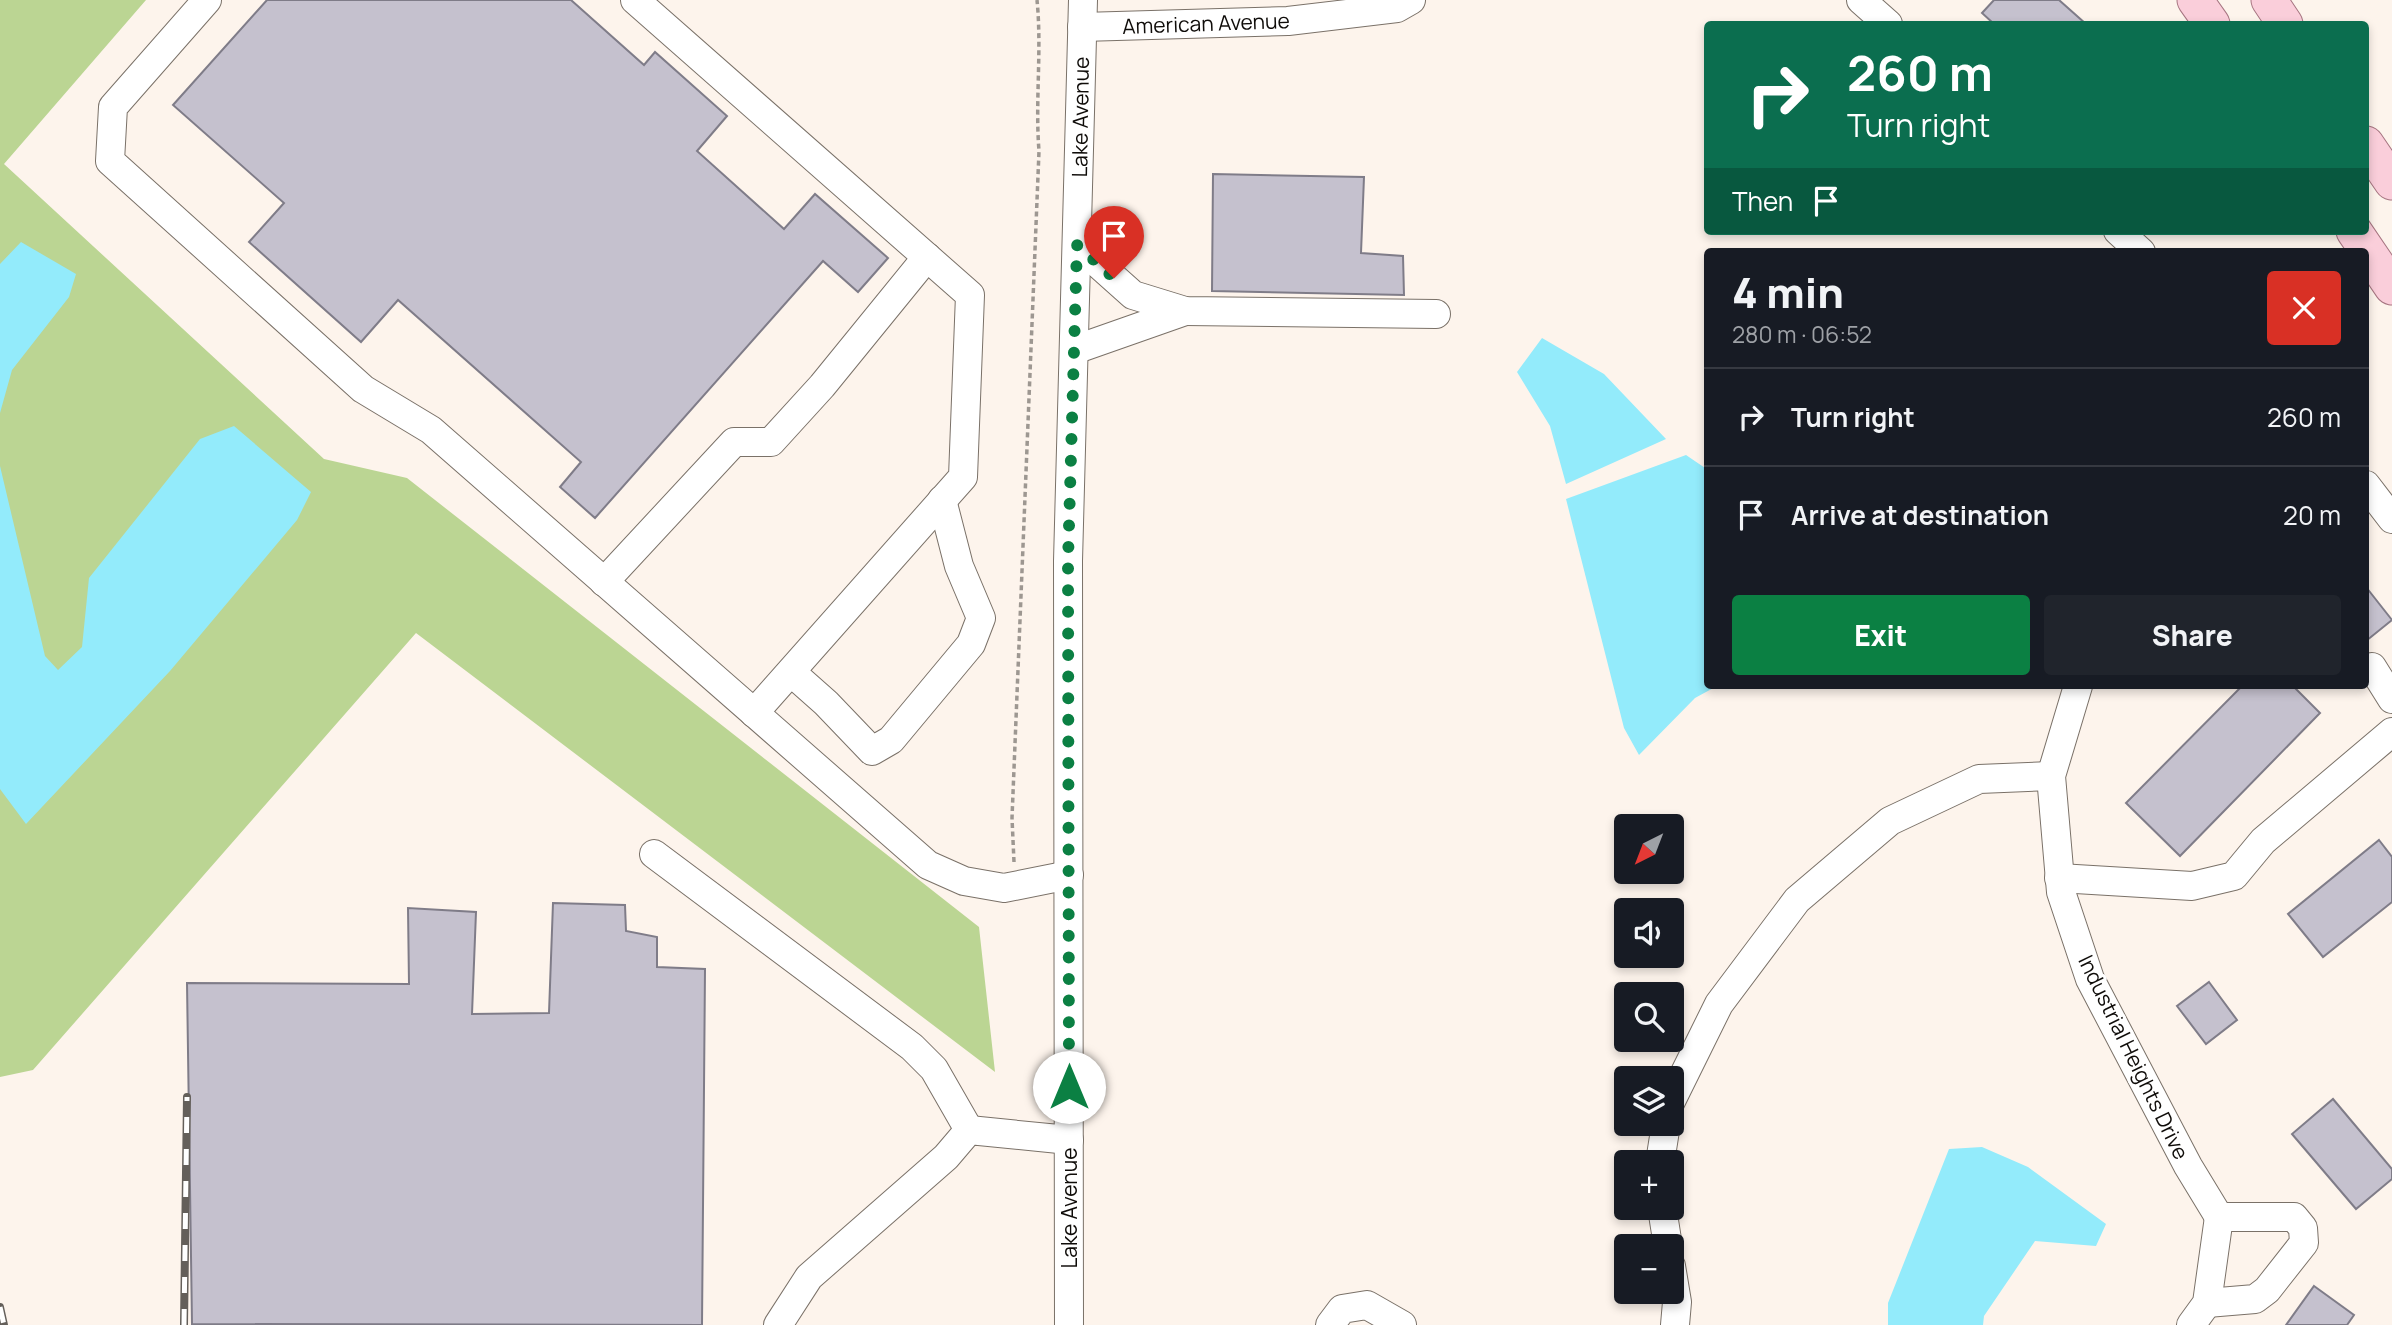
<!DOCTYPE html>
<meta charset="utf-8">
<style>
:root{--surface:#171b24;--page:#20242c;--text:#f1f3f6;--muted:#9ea1a6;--line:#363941;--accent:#0b8043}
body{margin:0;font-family:Manrope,sans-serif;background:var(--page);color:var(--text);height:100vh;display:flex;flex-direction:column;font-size:26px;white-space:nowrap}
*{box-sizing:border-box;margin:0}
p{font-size:23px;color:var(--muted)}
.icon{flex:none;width:38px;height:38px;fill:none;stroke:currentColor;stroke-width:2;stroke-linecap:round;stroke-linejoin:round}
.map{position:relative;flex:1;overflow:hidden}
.sheet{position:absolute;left:1704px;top:248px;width:665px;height:441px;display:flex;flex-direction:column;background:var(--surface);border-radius:7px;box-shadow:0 4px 10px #0003}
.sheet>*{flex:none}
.hud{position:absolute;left:1704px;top:21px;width:665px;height:214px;border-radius:7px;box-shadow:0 4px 10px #0003;background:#0b6e4f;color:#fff;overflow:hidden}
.needle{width:46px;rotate:222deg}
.fabs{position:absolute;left:1614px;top:814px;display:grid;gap:14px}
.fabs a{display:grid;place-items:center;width:70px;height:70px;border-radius:7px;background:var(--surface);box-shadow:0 4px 10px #0003;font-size:35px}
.pin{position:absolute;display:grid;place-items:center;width:60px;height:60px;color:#fff;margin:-72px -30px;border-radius:50% 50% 50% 0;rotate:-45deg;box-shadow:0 0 7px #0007}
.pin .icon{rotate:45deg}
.me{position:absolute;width:77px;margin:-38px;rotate:0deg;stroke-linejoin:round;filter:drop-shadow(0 0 5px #0008)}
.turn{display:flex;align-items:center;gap:24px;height:147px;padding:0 28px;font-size:32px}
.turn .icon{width:91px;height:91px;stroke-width:2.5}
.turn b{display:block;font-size:49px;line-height:60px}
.then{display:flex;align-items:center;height:66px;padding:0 28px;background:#0003;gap:14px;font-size:26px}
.round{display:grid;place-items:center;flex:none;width:74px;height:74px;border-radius:7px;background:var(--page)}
.summary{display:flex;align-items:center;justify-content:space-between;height:119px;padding:0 28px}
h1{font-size:42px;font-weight:800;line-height:52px}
.cta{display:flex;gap:14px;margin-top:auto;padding:14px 28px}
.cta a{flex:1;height:80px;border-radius:7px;background:var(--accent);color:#fff;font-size:28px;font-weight:800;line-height:80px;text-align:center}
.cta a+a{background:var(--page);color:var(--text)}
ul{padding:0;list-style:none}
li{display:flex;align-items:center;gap:21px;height:98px;padding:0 28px;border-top:2px solid var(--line)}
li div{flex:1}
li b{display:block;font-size:26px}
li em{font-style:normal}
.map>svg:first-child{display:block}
</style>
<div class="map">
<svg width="2392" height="1325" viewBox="0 0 2392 1325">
<rect width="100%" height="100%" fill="#fdf4ec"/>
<polygon fill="#bbd593" points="0,0 146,0 4,164 324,459 407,478 979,927 995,1072 416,633 33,1070 0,1077"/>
<g fill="#93ebfb">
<polygon points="21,242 76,274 69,297 12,370 0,413 0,264"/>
<polygon points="1542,338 1604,374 1666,439 1566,484 1550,426 1517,372"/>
<polygon points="234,426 311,492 297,520 170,671 26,824 0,789 0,466 45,656 58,670 82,647 89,578 200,439"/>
<polygon points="1686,455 1708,470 1708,686 1717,686 1695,698 1639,755 1624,728 1566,499"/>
<polygon points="1982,1147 2028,1167 2106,1224 2096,1246 2035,1241 1984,1316 1983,1325 1888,1325 1888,1303 1949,1149"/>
</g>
<g fill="#c5c1ce" stroke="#7f7c88" stroke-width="2">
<polygon points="267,0 571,0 644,65 655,52 727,116 697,151 784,229 815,194 888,258 858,292 823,261 595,518 560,487 581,462 398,300 361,342 249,242 284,203 173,105"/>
<polygon points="1994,0 2059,0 2086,24 1994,24 1982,13"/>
<polygon points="1213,174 1364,177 1361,253 1403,256 1404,295 1212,291"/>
<polygon points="2366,587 2392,620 2366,641"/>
<polygon points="2242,686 2293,686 2320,713 2180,856 2126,803"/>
<polygon points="2379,840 2392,857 2392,902 2323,957 2288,914"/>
<polygon points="553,903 625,905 626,931 657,937 657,967 705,969 702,1325 192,1324 187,983 409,984 408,908 476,912 472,1014 549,1013"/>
<polygon points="2209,982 2237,1020 2206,1044 2177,1006"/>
<polygon points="2333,1099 2392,1169 2392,1179 2356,1209 2292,1134"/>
<polygon points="2314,1286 2354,1315 2347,1325 2286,1325"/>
</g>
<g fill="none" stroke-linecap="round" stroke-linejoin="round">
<g stroke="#7a7168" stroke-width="30">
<g id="minor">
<polyline points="207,0 113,107 110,161 363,389 431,430 928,865 964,881 1004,888 1069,875"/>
<polyline points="635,0 970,295 963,477 754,713"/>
<polyline points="1861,0 1888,24"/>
<polyline points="1082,27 1288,21 1397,8 1411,0"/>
<polyline points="2118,231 2141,252"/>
<polyline points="1077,245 1133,295 1185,311 1436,314"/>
<polyline points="1074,350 1185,311"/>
<polyline points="2366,485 2392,519"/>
<polyline points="604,582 734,442 771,442 822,386 927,257"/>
<polyline points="2372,667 2392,699"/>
<polyline points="791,672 826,703 872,751 891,740 971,644 981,618 959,566 942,500"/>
<polyline points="2078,686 2051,776 2061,892 2090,979 2188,1166 2219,1217"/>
<polyline points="654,854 912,1047 934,1069 969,1130"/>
<polyline points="2059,878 2192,886 2234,876 2263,841 2392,732"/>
<polyline points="1671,1101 1719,1004 1797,900 1890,821 1979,779 2051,776"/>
<polyline points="1660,1162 1666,1124"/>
<polyline points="1662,1208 1668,1246"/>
<polyline points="1671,1266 1677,1302 1675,1325"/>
<polyline points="2207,1303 2255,1299 2267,1290 2304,1243 2303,1228 2294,1217 2219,1217"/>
<polyline points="778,1325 809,1277 946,1157 969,1130 1069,1140"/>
<polyline points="1069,1325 1068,561 1083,0"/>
<polyline points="1330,1325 1342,1309 1367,1305 1402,1325"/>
<polyline points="2191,1325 2207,1303 2219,1217"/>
</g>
</g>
<g stroke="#a67581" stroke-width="37">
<g id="major">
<polyline points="2195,0 2212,24"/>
<polyline points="2269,0 2285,24"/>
<polyline points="2366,144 2392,182"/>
<polyline points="2354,231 2392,287"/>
</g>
</g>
<path stroke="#9d9791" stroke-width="3.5" stroke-dasharray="5 3.5" stroke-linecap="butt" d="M1014,862L1012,818L1039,151C1035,101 1042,51 1037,0"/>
<use href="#minor" stroke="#fff" stroke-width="28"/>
<use href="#major" stroke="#faceda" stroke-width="35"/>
<g stroke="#645f5a" stroke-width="8">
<g id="rail">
<polyline points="0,1307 4,1325"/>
<polyline points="184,1325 187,1097"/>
</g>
</g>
<use href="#rail" stroke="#fff" stroke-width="5" stroke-dasharray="16" stroke-linecap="butt"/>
</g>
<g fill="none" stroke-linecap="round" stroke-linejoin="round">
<polyline stroke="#0b8043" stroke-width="12" stroke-dasharray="0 21.6" points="1069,1087 1068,561 1077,245 1114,278"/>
</g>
<g text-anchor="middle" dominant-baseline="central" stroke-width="6" stroke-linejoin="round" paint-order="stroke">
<g font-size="21" fill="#0f0c09" stroke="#fff">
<text transform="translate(1206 23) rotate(-2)">American Avenue</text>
<text transform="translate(1080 117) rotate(-89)">Lake Avenue</text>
<text transform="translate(2134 1057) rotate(64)">Industrial Heights Drive</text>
<text transform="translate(1069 1208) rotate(-90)">Lake Avenue</text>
</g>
</g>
</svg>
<div class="fabs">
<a><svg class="needle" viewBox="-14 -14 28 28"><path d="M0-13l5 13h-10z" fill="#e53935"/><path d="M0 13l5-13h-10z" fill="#9ea1a6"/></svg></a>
<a><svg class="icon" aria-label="sound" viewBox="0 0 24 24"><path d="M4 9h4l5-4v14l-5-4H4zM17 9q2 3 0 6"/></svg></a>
<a><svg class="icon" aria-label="search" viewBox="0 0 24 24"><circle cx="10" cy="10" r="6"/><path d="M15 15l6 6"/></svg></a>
<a><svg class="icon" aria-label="layers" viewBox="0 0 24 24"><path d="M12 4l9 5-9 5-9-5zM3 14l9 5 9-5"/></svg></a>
<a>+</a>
<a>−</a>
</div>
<div class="pin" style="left:1114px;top:278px;background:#d93025"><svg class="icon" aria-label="arrive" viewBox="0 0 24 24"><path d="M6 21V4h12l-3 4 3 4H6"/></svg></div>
<svg class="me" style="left:1069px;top:1087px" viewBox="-20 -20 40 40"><circle r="19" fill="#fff"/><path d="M0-13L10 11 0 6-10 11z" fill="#0b8043"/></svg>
<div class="hud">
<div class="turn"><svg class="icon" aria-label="right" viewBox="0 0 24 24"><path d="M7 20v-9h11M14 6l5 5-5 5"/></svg><div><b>260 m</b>Turn right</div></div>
<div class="then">Then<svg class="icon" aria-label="arrive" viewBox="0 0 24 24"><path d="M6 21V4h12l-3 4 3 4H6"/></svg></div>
</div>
<section class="sheet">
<div class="summary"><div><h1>4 min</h1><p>280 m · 06:52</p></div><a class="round" style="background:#d93025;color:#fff"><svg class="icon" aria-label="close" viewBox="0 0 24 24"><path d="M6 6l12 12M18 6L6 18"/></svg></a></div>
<ul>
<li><svg class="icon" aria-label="right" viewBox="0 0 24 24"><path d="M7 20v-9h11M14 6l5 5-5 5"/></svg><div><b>Turn right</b></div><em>260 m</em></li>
<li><svg class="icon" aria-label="arrive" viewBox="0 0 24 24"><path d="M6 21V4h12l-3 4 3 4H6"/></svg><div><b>Arrive at destination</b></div><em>20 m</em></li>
</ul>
<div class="cta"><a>Exit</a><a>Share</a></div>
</section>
</div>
